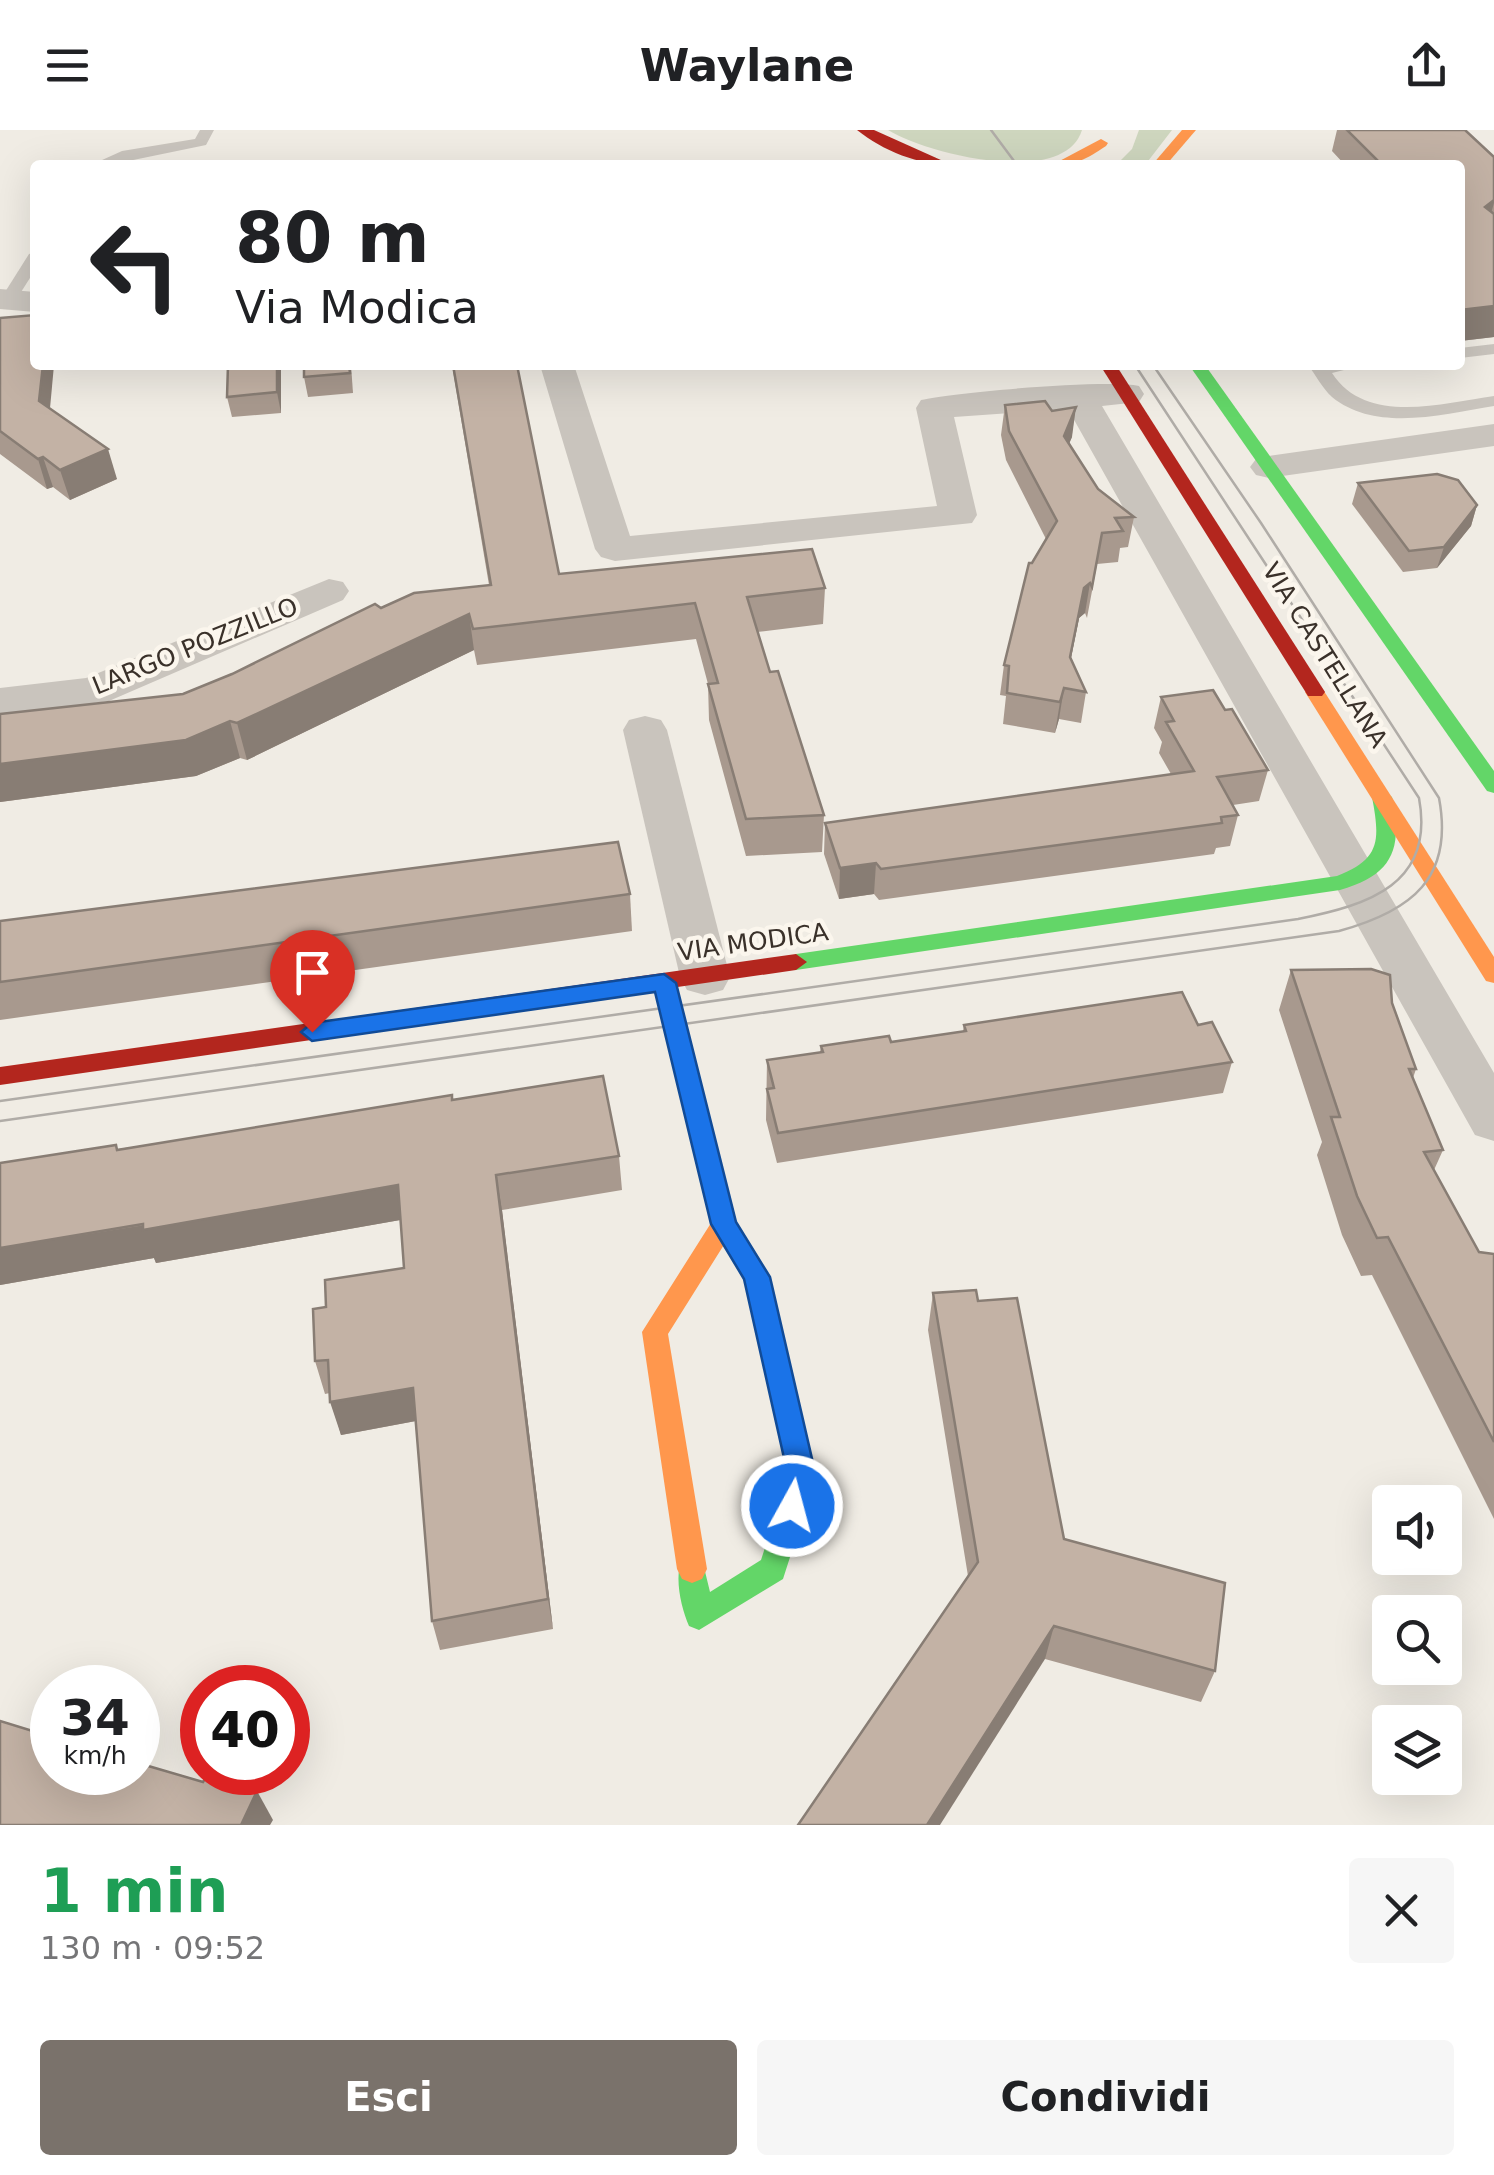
<!DOCTYPE html>
<html lang="it">
<meta charset="utf-8">
<style>
:root{--surface:#fff;--page:#f6f6f6;--text:#202124;--muted:#757577;--accent:#7a726b}
body{margin:0;font-family:"DejaVu Sans",sans-serif;background:var(--page);color:var(--text);height:100vh;display:flex;flex-direction:column;font-size:38px;white-space:nowrap}
*{box-sizing:border-box;margin:0}
p{font-size:32px;color:var(--muted)}
.icon{flex:none;width:55px;height:55px;fill:none;stroke:currentColor;stroke-width:2;stroke-linecap:round;stroke-linejoin:round}
.map{position:relative;height:1695px;overflow:hidden}
.panel{display:flex;flex-direction:column;background:var(--surface);flex:1}
.panel>*{flex:none}
.guide{position:absolute;left:30px;top:30px;width:1435px;height:210px;border-radius:10px;box-shadow:0 10px 40px #0002;background:#fff;color:var(--text);overflow:hidden}
.tools{position:absolute;left:1372px;top:1355px;display:grid;gap:20px}
.tools a{display:grid;place-items:center;width:90px;height:90px;border-radius:10px;background:var(--surface);box-shadow:0 10px 40px #0002;font-size:50px}
.speed{position:absolute;left:30px;top:1535px;display:flex;gap:20px;font-size:50px;font-weight:700;text-align:center}
.speed>*{display:grid;place-content:center;width:130px;height:130px;border-radius:50%;background:var(--surface);box-shadow:0 10px 40px #0002;line-height:1}
.speed small{font-size:25px;font-weight:400}
.speed .limit{border:15px solid #d22;background:#fff;color:#111}
.pin{position:absolute;display:grid;place-items:center;width:85px;height:85px;color:#fff;margin:-102px -42px;border-radius:50% 50% 50% 0;rotate:-45deg;box-shadow:0 0 10px #0007}
.pin .icon{rotate:45deg}
.me{position:absolute;width:110px;margin:-55px;rotate:7deg;stroke-linejoin:round;filter:drop-shadow(0 0 8px #0008)}
.turn{display:flex;align-items:center;gap:35px;height:210px;padding:0 40px;font-size:45px}
.turn .icon{width:130px;height:130px;stroke-width:2.5}
.turn b{display:block;font-size:70px;line-height:85px}
.round{display:grid;place-items:center;flex:none;width:105px;height:105px;border-radius:10px;background:var(--page)}
.head{display:flex;align-items:center;justify-content:space-between;height:170px;padding:0 40px}
h1{font-size:60px;font-weight:600;line-height:75px;color:#1e9e55}
.primary-button{display:flex;gap:20px;margin-top:auto;padding:20px 40px}
.primary-button a{flex:1;height:115px;border-radius:10px;background:var(--accent);color:#fff;font-size:40px;font-weight:600;line-height:115px;text-align:center}
.primary-button a+a{background:var(--page);color:var(--text)}
header{display:flex;justify-content:space-between;align-items:center;height:130px;padding:0 40px;background:var(--surface);font-size:45px;font-weight:600}
.map>svg:first-child{display:block}
</style>
<header><svg class="icon" aria-label="menu" viewBox="0 0 24 24"><path d="M4 6h16M4 12h16M4 18h16"/></svg>Waylane<svg class="icon" aria-label="share" viewBox="0 0 24 24"><path d="M12 15V3M7 8l5-5 5 5M5 13v7h14v-7"/></svg></header>
<div class="map">
<svg width="1494" height="1695" viewBox="0 0 1494 1695">
<rect width="100%" height="100%" fill="#f0ece4"/>
<g fill="#ced6be">
<path d="M888,0H1082C1064,59 924,23 888,0Z"/>
<polygon points="1139,0 1172,0 1145,35 1116,35 1132,19"/>
</g>
<g fill="none" stroke-linecap="round" stroke-linejoin="round">
<g fill="#c9c4bd" fill-rule="evenodd">
<polygon points="200,0 214,0 206,15 109,35 91,35 122,21 195,9"/>
<polygon points="35,122 35,140 16,170 2,174 0,170 29,124"/>
<polygon points="1494,214 1494,224 1460,228 1460,218"/>
<path d="M1308,235H1364L1332,243C1366,296 1443,273 1494,266V276C1444,284 1376,303 1332,267C1322,258 1316,245 1308,235Z"/>
</g>
<g fill="#c9c4bd" fill-rule="evenodd">
<polygon points="0,159 35,162 35,182 0,179"/>
<path d="M540,235H574L630,406L937,376L916,278L921,270C956,262 1108,249 1139,256L1144,264L1139,272L1102,276L1494,943V1011L1475,1005L1068,279L954,287L977,385L972,393L615,431L601,427L595,419Z"/>
<polygon points="1494,294 1494,316 1269,348 1256,345 1250,337 1256,329 1269,326"/>
<polygon points="329,449 343,452 349,461 343,470 109,571 0,586 0,558 86,548"/>
<polygon points="645,586 661,590 667,600 730,847 723,860 705,865 687,860 680,847 623,600 629,590"/>
</g>
<g fill="#63d668" fill-rule="evenodd">
<polygon points="1189,235 1205,235 1494,641 1494,663 1487,661"/>
<path d="M1382,660L1392,667C1403,719 1393,745 1340,760L796,840L785,832L796,824L1337,746C1381,729 1380,710 1372,667Z"/>
<path d="M724,1084L733,1087L770,1147L816,1346L783,1449L699,1500L689,1496C681,1478 674,1447 682,1429L692,1425L702,1429L710,1462L761,1430L788,1346L745,1149L711,1094L715,1087Z"/>
</g>
<g fill="#ff974d" fill-rule="evenodd">
<polygon points="1182,0 1196,0 1166,35 1152,35"/>
<path d="M1101,9L1108,13L1106,16C1087,29 1075,35 1052,35Z"/>
<polygon points="1315,556 1322,558 1494,827 1494,853 1486,851 1305,562"/>
<polygon points="664,845 675,853 737,1094 668,1204 707,1439 702,1449 692,1453 682,1449 677,1439 642,1202 711,1093 653,853"/>
</g>
<g fill="#b3261e" fill-rule="evenodd">
<path d="M857,0H874L952,35C919,35 883,21 857,0Z"/>
<polygon points="1100,235 1116,235 1325,562 1322,566 1308,566"/>
<polygon points="796,824 807,832 796,840 0,955 0,937"/>
</g>
<g stroke="#b0aca7" stroke-width="2.5">
<polyline points="991,0 1017,35"/>
<path d="M0,971L1298,789C1369,775 1435,754 1419,668L1135,235"/>
<path d="M0,991L1339,801C1412,781 1454,748 1439,668L1261,393L1153,235"/>
</g>
</g>
<g fill="#a8998e">
<polygon points="1337,0 1465,0 1494,27 1494,207 1460,211 1460,35 1345,35 1332,21"/>
<polygon points="0,188 50,279 117,349 70,370 53,357 47,359 0,324"/>
<polygon points="228,235 280,235 281,283 232,287 227,267"/>
<polygon points="351,235 353,263 308,267 304,247"/>
<polygon points="452,235 559,444 825,458 823,494 757,502 770,542 824,685 822,722 746,726 709,590 708,554 696,509 477,535 474,520 247,630 240,628 196,646 0,672 0,584 183,564 232,544 381,478 489,455"/>
<polygon points="1005,275 1072,307 1069,313 1098,359 1134,387 1128,417 1120,418 1118,432 1097,434 1087,488 1085,483 1079,488 1071,528 1086,562 1081,593 1059,589 1055,603 1003,594 1006,566 1000,565 1004,535 1032,433 1046,409 1006,330 1001,305"/>
<polygon points="1358,353 1477,375 1471,396 1437,438 1403,442 1352,374"/>
<polygon points="1161,567 1225,580 1268,640 1259,671 1233,675 1238,685 1230,716 1216,718 1214,724 879,770 874,764 839,769 824,724 825,693 1171,644 1159,623 1162,612 1154,598"/>
<polygon points="630,764 632,801 0,890 0,791"/>
<polygon points="1291,840 1392,873 1416,939 1413,948 1443,1020 1434,1040 1479,1122 1494,1124 1494,1389 1372,1145 1361,1146 1342,1105 1317,1025 1322,1012 1279,880"/>
<polygon points="964,895 1198,895 1232,932 1223,963 777,1033 766,990 767,930 820,922 821,916 891,912 963,901"/>
<polygon points="453,970 619,1026 622,1060 502,1080 553,1499 440,1520 432,1491 416,1291 341,1305 330,1263 325,1264 315,1231 326,1177 404,1138 400,1090 156,1133 154,1128 0,1155 0,1033 118,1019"/>
<polygon points="933,1163 978,1171 1064,1409 1215,1541 1201,1572 1045,1529 968,1446 928,1200"/>
</g>
<g fill="#887d74">
<polygon points="1494,70 1494,73 1486,100 1485,77"/>
<polygon points="1494,176 1494,207 1460,211 1460,180"/>
<polygon points="43,235 54,235 48,300 39,271"/>
<polygon points="277,235 280,235 281,240 281,283 277,262"/>
<polygon points="1076,277 1072,307 1060,335 1064,306"/>
<polygon points="108,319 117,349 70,370 60,340"/>
<polygon points="43,327 53,357 47,359 38,329"/>
<polygon points="1477,375 1471,396 1437,438 1444,417"/>
<polygon points="1090,453 1085,483 1079,488 1065,557 1084,458"/>
<polygon points="469,484 474,520 247,630 237,593"/>
<polygon points="1064,558 1059,589 1055,603 1060,572"/>
<polygon points="230,591 240,628 196,646 0,672 0,634"/>
<polygon points="876,733 874,764 839,769 840,738"/>
<polygon points="496,1045 502,1080 553,1499 548,1469"/>
<polygon points="398,1055 406,1089 156,1133 154,1128 0,1155 0,1118"/>
<polygon points="413,1258 421,1290 341,1305 330,1272"/>
<polygon points="1054,1496 1045,1529 940,1695 927,1695"/>
<polygon points="257,1661 273,1690 270,1695 241,1695"/>
</g>
<g fill="#c3b2a5" stroke="#887d74" stroke-width="2.5">
<polygon points="1347,0 1465,0 1494,27 1494,70 1485,77 1494,84 1494,176 1460,180 1460,35 1382,35"/>
<polygon points="35,185 35,235 43,235 39,271 108,319 60,340 43,327 38,329 0,301 0,188"/>
<polygon points="228,235 277,235 277,262 227,267"/>
<polygon points="304,235 349,235 350,243 304,247"/>
<polygon points="453,235 517,235 559,444 812,419 825,458 747,467 770,542 778,541 824,685 746,689 708,554 718,553 695,473 473,499 469,484 237,593 230,591 186,610 0,634 0,584 183,564 232,544 375,474 381,478 414,463 491,455"/>
<polygon points="1045,271 1052,281 1076,277 1064,306 1098,359 1134,387 1115,388 1123,401 1102,403 1092,457 1090,453 1084,458 1070,527 1086,562 1064,558 1060,572 1007,563 1009,536 1004,535 1029,433 1032,433 1057,391 1009,301 1005,275"/>
<polygon points="1437,344 1458,350 1477,375 1444,417 1409,421 1358,353"/>
<polygon points="1213,560 1225,580 1232,579 1268,640 1217,647 1238,685 1221,687 1222,693 881,739 876,733 840,738 825,693 1194,641 1166,592 1174,591 1161,567"/>
<polygon points="618,712 630,764 0,852 0,791"/>
<polygon points="1371,839 1390,845 1392,873 1416,939 1409,939 1443,1020 1424,1022 1479,1122 1494,1124 1494,1312 1388,1107 1377,1108 1357,1066 1331,987 1340,987 1291,840"/>
<polygon points="1182,862 1198,895 1212,892 1232,932 778,1003 767,959 774,958 767,930 823,922 821,916 889,906 891,912 966,901 964,895"/>
<polygon points="603,946 619,1026 496,1045 548,1469 432,1491 413,1258 330,1272 328,1230 315,1231 313,1179 326,1177 325,1150 404,1138 398,1055 143,1100 143,1094 0,1118 0,1033 116,1015 117,1020 452,965 452,970"/>
<polygon points="976,1160 978,1171 1017,1168 1064,1409 1225,1453 1215,1541 1054,1496 927,1695 798,1695 978,1432 933,1163"/>
<polygon points="0,1591 52,1607 52,1642 138,1642 138,1633 203,1652 208,1644 257,1661 241,1695 0,1695"/>
</g>
<polygon fill="#1a73e8" stroke="#114b97" stroke-width="2.5" points="664,844 676,853 736,1092 770,1147 816,1346 802,1386 792,1390 782,1386 778,1376 788,1346 744,1149 711,1094 655,862 312,911 301,902 312,893"/>
<g text-anchor="middle" dominant-baseline="central" stroke-width="9" stroke-linejoin="round" paint-order="stroke">
<g font-size="25" fill="#3a312a" stroke="#fbf6ed">
<text transform="translate(195 516) rotate(-22)">LARGO POZZILLO</text>
<text transform="translate(1325 525) rotate(58)">VIA CASTELLANA</text>
<text transform="translate(753 812) rotate(-8)">VIA MODICA</text>
</g>
</g>
</svg>
<div class="tools">
<a><svg class="icon" aria-label="sound" viewBox="0 0 24 24"><path d="M4 9h4l5-4v14l-5-4H4zM17 9q2 3 0 6"/></svg></a>
<a><svg class="icon" aria-label="search" viewBox="0 0 24 24"><circle cx="10" cy="10" r="6"/><path d="M15 15l6 6"/></svg></a>
<a><svg class="icon" aria-label="layers" viewBox="0 0 24 24"><path d="M12 4l9 5-9 5-9-5zM3 14l9 5 9-5"/></svg></a>
</div>
<div class="speed"><div>34<small>km/h</small></div><div class="limit">40</div></div>
<div class="pin" style="left:312px;top:902px;background:#d93025"><svg class="icon" aria-label="arrive" viewBox="0 0 24 24"><path d="M6 21V4h12l-3 4 3 4H6"/></svg></div>
<svg class="me" style="left:792px;top:1376px" viewBox="-20 -20 40 40"><circle r="17" fill="#1a73e8" stroke="#fff" stroke-width="3"/><path d="M0-11L8 9 0 5-8 9z" fill="#fff"/></svg>
<div class="guide">
<div class="turn"><svg class="icon" aria-label="left" viewBox="0 0 24 24"><path d="M17 20v-9H6M10 6l-5 5 5 5"/></svg><div><b>80 m</b>Via Modica</div></div>
</div>
</div>
<section class="panel">
<div class="head"><div><h1>1 min</h1><p>130 m · 09:52</p></div><a class="round"><svg class="icon" aria-label="close" viewBox="0 0 24 24"><path d="M6 6l12 12M18 6L6 18"/></svg></a></div>
<div class="primary-button"><a>Esci</a><a>Condividi</a></div>
</section>
